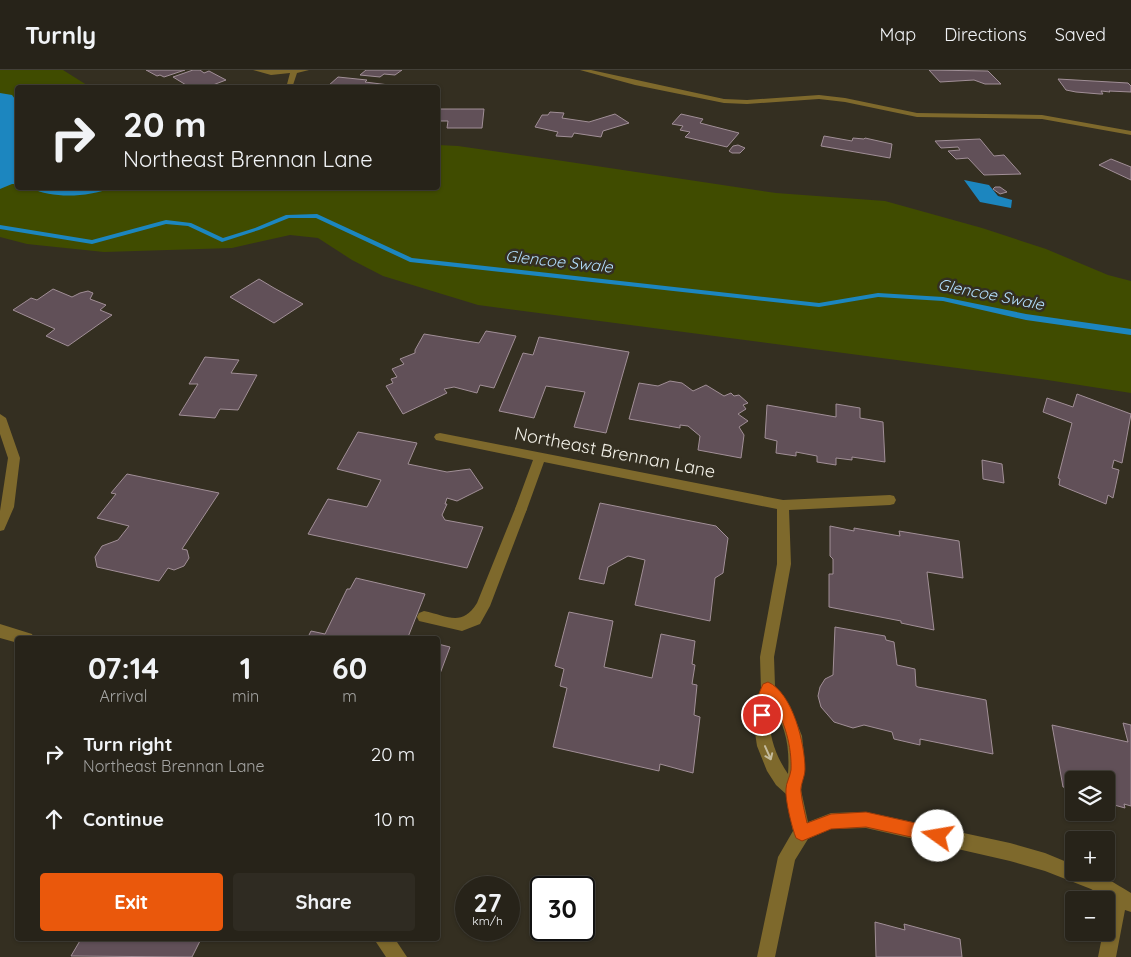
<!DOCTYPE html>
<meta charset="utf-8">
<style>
:root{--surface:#272319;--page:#2f2b22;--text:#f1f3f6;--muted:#a4a4a2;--line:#434038;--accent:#ea580c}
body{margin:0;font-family:Quicksand,sans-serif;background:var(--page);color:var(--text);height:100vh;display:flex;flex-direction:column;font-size:19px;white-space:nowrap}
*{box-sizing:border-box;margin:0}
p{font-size:16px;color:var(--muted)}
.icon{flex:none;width:28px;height:28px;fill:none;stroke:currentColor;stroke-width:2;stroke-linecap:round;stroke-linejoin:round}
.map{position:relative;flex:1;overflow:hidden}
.drawer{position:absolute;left:15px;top:566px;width:425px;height:305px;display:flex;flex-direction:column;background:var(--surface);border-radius:5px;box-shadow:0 1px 4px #0004,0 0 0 1px var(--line)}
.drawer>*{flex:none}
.hud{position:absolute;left:15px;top:15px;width:425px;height:105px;border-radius:5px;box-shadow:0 1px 4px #0004,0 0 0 1px var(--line);background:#272319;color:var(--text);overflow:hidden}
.tools{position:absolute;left:1065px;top:701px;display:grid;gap:10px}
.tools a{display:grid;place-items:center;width:50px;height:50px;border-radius:5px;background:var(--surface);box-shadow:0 1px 4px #0004,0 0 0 1px var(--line);font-size:25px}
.speed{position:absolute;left:455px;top:806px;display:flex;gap:10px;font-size:25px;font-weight:700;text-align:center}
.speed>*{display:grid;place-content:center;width:65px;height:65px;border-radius:50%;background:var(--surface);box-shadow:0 1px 4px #0004,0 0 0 1px var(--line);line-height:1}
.speed small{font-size:12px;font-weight:400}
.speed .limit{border:2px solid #111;border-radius:8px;background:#fff;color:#111}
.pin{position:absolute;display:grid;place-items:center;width:42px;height:42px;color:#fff;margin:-21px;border:2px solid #fff;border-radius:50%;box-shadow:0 1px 5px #0007}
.me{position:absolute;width:55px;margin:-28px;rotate:283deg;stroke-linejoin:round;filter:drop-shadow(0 0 4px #0008)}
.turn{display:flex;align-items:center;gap:18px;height:105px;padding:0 25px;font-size:22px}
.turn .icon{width:65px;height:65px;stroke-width:2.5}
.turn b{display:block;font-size:35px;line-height:42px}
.eta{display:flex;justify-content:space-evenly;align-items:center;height:85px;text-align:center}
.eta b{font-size:30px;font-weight:700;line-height:35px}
.cta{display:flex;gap:10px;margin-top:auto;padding:10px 25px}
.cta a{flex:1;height:58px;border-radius:5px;background:var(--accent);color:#fff;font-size:20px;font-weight:700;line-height:58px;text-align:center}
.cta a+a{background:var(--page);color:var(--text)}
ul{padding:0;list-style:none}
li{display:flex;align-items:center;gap:15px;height:65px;padding:0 25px}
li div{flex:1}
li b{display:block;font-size:19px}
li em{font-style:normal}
header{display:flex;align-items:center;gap:30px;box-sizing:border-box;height:70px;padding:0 25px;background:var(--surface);border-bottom:1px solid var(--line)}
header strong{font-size:24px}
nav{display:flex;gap:28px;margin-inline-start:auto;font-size:18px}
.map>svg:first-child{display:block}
</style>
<header>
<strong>Turnly</strong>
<nav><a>Map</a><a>Directions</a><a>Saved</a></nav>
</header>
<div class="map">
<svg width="1131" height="887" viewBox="0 0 1131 887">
<rect width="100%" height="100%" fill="#342f21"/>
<polygon fill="#404c00" points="0,0 63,0 90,17 18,18 18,118 438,118 438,75 458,76 563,91 776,123 885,131 982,158 1046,179 1108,205 1131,211 1131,323 1041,309 478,235 383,206 352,190 318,168 290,165 232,178 104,182 27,174 0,167"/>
<g fill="#1c86bf">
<polygon points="0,23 12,25 18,33 17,114 12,114 0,119"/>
<polygon points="964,110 989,115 998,126 1012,130 1011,138 980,132"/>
<path d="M31,118H111C88,127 53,129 31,118Z"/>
</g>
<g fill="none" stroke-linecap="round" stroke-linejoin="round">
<polygon fill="#1c86bf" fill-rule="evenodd" points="317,144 412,188 819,233 878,223 943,227 1026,244 1131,259 1131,265 1026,250 943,231 878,227 819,237 410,192 316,148 289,148 259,160 222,172 188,156 166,154 92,174 0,159 0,155 92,170 166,150 191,153 223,168 255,158 286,145"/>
</g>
<g fill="#615058" stroke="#a18f97">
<polygon points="146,0 185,0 164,7 160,5 157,6"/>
<polygon points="193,0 200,0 204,3 209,1 226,10 205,18 191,18 173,7"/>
<polygon points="366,0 402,0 395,5 384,4 380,7 360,5"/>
<polygon points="929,0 988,1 1001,14 985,14 974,10 940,12"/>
<polygon points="338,7 367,10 365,12 397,16 395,18 340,18 328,16"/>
<polygon points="1058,9 1128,13 1131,16 1131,22 1109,21 1110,22 1101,21 1103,24 1100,24 1076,22 1066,20"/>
<polygon points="438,39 484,39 482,58 447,58 448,51 438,51 438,56"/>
<polygon points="550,42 564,43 562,48 589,52 615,44 629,53 603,61 601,67 574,63 572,67 556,66 558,62 535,57 542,45 548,45"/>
<polygon points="681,44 703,49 700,53 739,63 727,77 685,67 690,62 680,60 683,56 672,54"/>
<polygon points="824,66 852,71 853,68 864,69 865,68 892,74 890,88 821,76"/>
<polygon points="980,69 994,86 1004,85 1021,104 984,105 968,88 956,89 948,81 960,80 958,77 941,78 935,71"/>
<polygon points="738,75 745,78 740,83 732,83 729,81 733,76"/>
<polygon points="1111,89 1131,97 1131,110 1099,95"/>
<polygon points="995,117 1000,117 1007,122 1000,124 993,119"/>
<polygon points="259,209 274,218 303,234 274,253 230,227"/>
<polygon points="53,219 72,227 80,223 88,221 93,223 90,229 106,235 100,240 112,245 68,276 46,266 55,259 13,240 31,228 37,230"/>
<polygon points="486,261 516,266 494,318 480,315 477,323 454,317 444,319 447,323 403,344 386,316 393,313 391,309 397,307 392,299 404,294 400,289 415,283 415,280 424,264 479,273"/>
<polygon points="539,267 629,282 606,363 574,357 585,322 546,316 534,348 499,341 523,283 533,285"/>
<polygon points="205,287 239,290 231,303 257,305 238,340 220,339 215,348 179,345 198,314 189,314"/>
<polygon points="670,311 682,313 693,321 706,315 724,326 731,323 734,326 739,325 748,333 743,335 746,339 738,344 748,351 739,357 744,365 741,388 698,380 700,366 688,356 680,355 680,358 629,349 639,313 658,316"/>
<polygon points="1077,324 1131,344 1122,393 1114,390 1112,398 1119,400 1113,428 1108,425 1106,434 1059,415 1060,409 1058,408 1072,353 1043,342 1047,328 1073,337"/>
<polygon points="836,334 860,338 860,348 883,352 885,392 852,387 852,390 836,388 836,395 817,392 817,386 796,382 796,386 776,383 777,371 765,368 767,335 836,347"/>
<polygon points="358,362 417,373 408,394 447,402 470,399 483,418 457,431 447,428 445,434 447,434 442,445 445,450 483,457 467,498 308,464 328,429 367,437 381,410 337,399"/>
<polygon points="982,390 1002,394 1004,413 983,409"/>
<polygon points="127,404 219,423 182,479 187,480 189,488 184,496 174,500 168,498 159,511 97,497 95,487 102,476 118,470 129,456 97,448 116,424 111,423"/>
<polygon points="600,433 716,456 728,468 723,503 715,508 710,551 635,535 645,490 628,486 608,497 604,514 579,509"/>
<polygon points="830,456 854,461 854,458 900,466 899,461 959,471 963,508 927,502 934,560 901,553 901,551 829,537 829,504 833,504 833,489 830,486"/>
<polygon points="356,508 425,524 408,567 417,569 307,569 311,561 325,564 347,519 350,519"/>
<polygon points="569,542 613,551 604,597 652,608 661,564 695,571 692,594 695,595 692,614 697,615 694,645 700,647 693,703 660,694 659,701 553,677 567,618 560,616 564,599 555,596"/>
<polygon points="835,557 885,566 886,570 894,572 897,595 915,599 916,616 918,617 986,630 993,684 920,669 920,675 894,669 892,662 864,655 853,658 834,652 821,637 818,626 820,617 825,609 833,605"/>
<polygon points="438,574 450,577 438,609"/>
<polygon points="1123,653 1131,655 1131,736 1124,734 1125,738 1107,733 1106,737 1106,710 1074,710 1074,720 1063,717 1052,655 1128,672"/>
<polygon points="875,852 905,860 904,854 960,869 962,887 876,887"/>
<polygon points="81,869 201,869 192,887 71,886"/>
</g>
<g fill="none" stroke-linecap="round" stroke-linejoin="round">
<g fill="#7e692c" fill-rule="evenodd">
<polygon points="580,0 591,0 724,29 747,30 819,25 845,28 917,43 1042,45 1131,61 1131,65 1042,49 917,47 845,32 819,29 747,34 724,33 635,15"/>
<path d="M521,434L525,435L527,439L490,536L480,554L462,561L419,551L417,547L419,543L424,541C448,546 462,557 477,533L515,439L517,435Z"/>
</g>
<g fill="#7e692c" fill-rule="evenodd">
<polygon points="253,0 309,0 297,3 292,18 286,18 290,3 271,5"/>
<polygon points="0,344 6,348 20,388 14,437 4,460 0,461 0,441 8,388 0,364"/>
<path d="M440,363L783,430L890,425L894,426L896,430L894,434L890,435L789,440L791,494L774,587L775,616L790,636L802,666L805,694L801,720L808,752L831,743L866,742L1010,773L1045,783L1074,795V802C1100,802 1109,810 1131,823V842L1125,840L1116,887H1098L1103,862H1106V844L1109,830L1091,819L1045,801L1010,791L866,758L831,759L808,769L795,790L775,887H757L778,787L793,761L786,724L776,715L767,701L757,676L754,656V634L761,619L760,587L777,494V439L544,392L527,439L525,443H517L515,439L533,390L436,370L434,367L436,364ZM770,633C786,654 790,678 788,704C773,682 767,659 770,633Z"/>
<polygon points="0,554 32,564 34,569 18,569 18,573 0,568"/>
<polygon points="374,869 395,869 407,887 386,887"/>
</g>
</g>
<defs><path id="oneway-shaft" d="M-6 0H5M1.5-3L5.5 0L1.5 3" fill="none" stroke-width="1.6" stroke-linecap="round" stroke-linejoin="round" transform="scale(1.25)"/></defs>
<use stroke="#c4bb9d" href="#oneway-shaft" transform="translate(768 683) rotate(66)"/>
<path fill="#ea580c" stroke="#983908" d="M768,612C793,623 805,675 805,699C805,707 800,715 801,722C802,732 805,743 807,753L831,744L866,742L938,758L943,760L946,766L943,771L938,773L866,757L831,759L802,771L796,768C792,758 785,730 786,719C786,713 790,707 791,700C792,678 785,648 770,631L767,650L762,652L757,650C752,638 758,626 763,614Z"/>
<g text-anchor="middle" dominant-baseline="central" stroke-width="5" stroke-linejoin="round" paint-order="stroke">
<g font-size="16" font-style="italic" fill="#b2ddfc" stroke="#342f21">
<text transform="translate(559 191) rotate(6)">Glencoe Swale</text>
<text transform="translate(991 224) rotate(11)">Glencoe Swale</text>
</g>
<g font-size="18" fill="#f3f1e8" stroke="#342f21">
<text transform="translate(615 382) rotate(11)">Northeast Brennan Lane</text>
</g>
</g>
</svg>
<div class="tools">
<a><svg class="icon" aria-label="layers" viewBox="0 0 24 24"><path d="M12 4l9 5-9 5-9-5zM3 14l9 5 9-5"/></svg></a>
<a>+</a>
<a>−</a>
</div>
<div class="speed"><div>27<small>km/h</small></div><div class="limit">30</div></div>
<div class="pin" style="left:762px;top:645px;background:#d93025"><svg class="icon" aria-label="arrive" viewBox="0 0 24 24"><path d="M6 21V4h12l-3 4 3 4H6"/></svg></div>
<svg class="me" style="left:938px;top:766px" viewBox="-20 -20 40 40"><circle r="19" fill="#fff"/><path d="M0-13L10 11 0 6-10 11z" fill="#ea580c"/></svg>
<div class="hud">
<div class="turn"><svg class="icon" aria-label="right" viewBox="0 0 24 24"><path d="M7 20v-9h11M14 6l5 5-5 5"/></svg><div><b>20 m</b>Northeast Brennan Lane</div></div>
</div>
<section class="drawer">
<div class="eta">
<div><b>07:14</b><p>Arrival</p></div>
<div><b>1</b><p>min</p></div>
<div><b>60</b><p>m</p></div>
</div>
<ul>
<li><svg class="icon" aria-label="right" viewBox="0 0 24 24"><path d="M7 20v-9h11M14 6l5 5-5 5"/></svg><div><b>Turn right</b><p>Northeast Brennan Lane</p></div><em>20 m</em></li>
<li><svg class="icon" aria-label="ahead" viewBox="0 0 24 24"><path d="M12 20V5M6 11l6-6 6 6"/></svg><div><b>Continue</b></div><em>10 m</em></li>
</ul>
<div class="cta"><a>Exit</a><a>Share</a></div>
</section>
</div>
